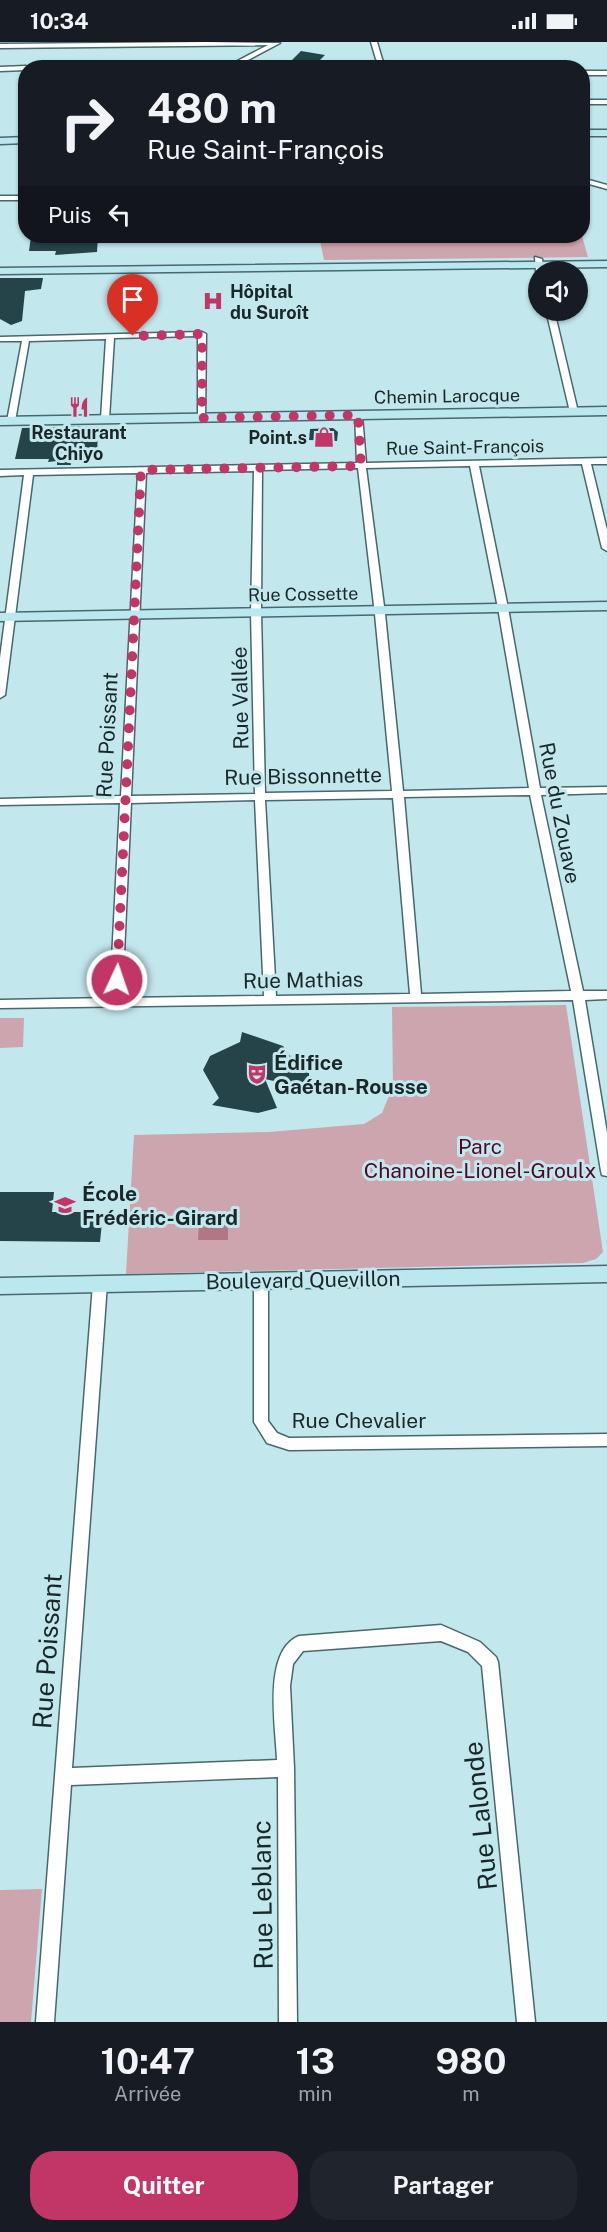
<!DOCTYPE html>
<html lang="fr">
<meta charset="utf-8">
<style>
:root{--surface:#171b24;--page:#20242c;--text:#f1f3f6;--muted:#9ea1a6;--accent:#c23667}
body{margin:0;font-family:"Public Sans",sans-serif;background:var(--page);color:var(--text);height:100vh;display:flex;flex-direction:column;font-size:22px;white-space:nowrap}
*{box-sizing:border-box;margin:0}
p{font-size:20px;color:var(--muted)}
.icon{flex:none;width:33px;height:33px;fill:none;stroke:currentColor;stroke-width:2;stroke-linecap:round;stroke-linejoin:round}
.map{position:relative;height:1980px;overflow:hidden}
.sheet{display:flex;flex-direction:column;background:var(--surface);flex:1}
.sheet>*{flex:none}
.guide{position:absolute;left:18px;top:18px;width:572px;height:183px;border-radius:24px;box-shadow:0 2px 4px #0004;background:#171b24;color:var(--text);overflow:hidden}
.fabs{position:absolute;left:528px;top:219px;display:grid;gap:12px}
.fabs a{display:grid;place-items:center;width:60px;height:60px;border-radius:50%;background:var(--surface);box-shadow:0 2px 4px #0004;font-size:30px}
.pin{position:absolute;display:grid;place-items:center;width:51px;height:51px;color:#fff;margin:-62px -26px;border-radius:50% 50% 50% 0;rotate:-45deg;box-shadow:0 0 6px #0007}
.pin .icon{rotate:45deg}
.me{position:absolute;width:66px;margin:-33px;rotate:3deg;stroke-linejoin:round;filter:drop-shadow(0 0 4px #0008)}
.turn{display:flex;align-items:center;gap:21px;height:126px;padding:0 30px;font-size:27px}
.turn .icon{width:78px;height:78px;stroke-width:2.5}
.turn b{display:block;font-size:42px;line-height:51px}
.then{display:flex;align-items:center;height:57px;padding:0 30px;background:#0003;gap:12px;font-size:22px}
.eta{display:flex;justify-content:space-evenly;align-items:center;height:102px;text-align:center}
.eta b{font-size:36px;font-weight:700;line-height:42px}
.primary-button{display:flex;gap:12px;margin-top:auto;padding:12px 30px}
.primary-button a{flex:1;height:69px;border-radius:24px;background:var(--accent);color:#fff;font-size:24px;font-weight:700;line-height:69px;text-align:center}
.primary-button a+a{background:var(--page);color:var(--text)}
.status{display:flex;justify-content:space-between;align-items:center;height:42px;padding:0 30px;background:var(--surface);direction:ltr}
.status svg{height:16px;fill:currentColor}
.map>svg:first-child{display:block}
</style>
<div class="status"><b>10:34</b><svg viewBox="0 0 49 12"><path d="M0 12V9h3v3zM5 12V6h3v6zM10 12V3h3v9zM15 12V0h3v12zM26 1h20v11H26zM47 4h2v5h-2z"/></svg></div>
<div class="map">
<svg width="607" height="1980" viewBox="0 0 607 1980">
<rect width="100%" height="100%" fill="#c2e7ed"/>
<g fill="#cda5ae">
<polygon points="319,194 582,194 588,215 324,218"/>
<polygon points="566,963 603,1210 596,1217 583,1221 126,1232 134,1093 269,1090 364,1082 382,1071 393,1044 392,965"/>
<polygon points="0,976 24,976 23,1005 0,1006"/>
<polygon points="42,1847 31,1980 0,1980 0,1848"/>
</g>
<polygon fill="#b07785" points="199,1183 228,1183 228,1198 198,1198"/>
<g fill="#24444a">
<polygon points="301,9 325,13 312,26 284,26"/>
<polygon points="31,194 98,194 97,210 55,213 56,209 29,209"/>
<polygon points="0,236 43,236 41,247 25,249 22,279 11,283 0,277"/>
<polygon points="98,384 97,416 70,417 71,423 57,423 57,419 48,420 49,417 15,417 22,386"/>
<polygon points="333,386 338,390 337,399 309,398 310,387"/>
<polygon points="242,990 283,1004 290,1014 309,1013 309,1047 265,1037 277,1066 258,1071 212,1063 219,1056 203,1028 210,1014 240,1000"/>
<polygon points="0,1150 54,1150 52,1170 103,1170 100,1200 0,1199"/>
</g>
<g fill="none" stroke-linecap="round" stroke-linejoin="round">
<g stroke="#47686d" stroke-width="3">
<g id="street">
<polygon points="206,0 280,1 233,26 224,26 268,3 0,6 0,2"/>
<polygon points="371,0 377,0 382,17 388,26 382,26 376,17"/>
<polygon points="0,25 26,24 29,26 26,26 26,28 0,29"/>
<rect x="582" y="29" width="25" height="4"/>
<rect x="582" y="58" width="25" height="4"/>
<polygon points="582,136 607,143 607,147 582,140"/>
<rect x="0" y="154" width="26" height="4"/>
<polygon points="535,215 542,217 544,230 538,230 538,232 536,230"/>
<polygon points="546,268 554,268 578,370 577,372 570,370"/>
<polygon points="202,290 206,292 205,378 198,376 198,294 114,296 109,377 105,379 101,377 106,297 29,299 15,379 11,381 7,379 22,299 0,299 0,295"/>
<path d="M355,371L362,373L366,421L607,416V422H591L607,488V509L602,506L582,422L479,424L508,566L540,746L607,745V751L541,753L583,949H607V957L585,958L607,1091V1134L602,1133L601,1129L573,958L0,966V958L110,956L120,761L0,763V757L121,754L138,431L33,433L5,653L0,656V616L24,433L0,434V428L357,421ZM470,424L498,566L529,746L403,749L385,572L366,426ZM358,426L375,572L392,749L265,751L261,570L262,428ZM254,429L251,570L255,752L131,754L146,431ZM530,753L571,949L421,952L404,755ZM393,756L410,952L276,954L265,758ZM255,758L264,954L122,956L131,761Z"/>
<polygon points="261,1233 266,1235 268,1239 268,1379 277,1391 289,1396 607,1392 607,1404 289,1408 267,1401 254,1380 254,1239 256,1235"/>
<path d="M100,1236L105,1238L107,1242L72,1726L277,1718C276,1686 262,1609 299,1594L441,1583L480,1600L496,1615L498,1620L535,1980H517L482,1624L468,1610L441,1599L303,1609L293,1622L290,1644L294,1726L297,1980H279L278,1735L71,1743L54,1980H36L93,1242L95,1238Z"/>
</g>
</g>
<g stroke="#47686d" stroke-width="3">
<g id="secondary">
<rect x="582" y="88" width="25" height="6"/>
<polygon points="26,95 26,101 0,102 0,96"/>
<polygon points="607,219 607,225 0,232 0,226"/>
<polygon points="607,365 607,373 0,383 0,375"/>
<polygon points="607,560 607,568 0,579 0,571"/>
<polygon points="607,1224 607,1240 0,1252 0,1236"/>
</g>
</g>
<use href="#street" fill="#fff" fill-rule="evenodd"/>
<use href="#secondary" fill="#bbe8ee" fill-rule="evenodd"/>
</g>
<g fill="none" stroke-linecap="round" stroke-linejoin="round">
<polyline stroke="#c23667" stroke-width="10" stroke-dasharray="0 18" points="117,938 141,428 361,424 358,373 202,376 202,292 133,294"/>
</g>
<defs>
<g id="hospital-bare" transform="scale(1.62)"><path d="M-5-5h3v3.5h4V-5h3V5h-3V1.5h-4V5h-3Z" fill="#c23667" stroke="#c2e7ed" stroke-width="2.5" paint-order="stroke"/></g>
<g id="restaurant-bare" transform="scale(1.62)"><path d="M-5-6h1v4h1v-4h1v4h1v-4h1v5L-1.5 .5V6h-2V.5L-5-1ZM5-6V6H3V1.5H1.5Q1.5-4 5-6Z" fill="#c23667" stroke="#c2e7ed" stroke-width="2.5" paint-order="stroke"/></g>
<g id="shop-bare" transform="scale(1.62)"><path d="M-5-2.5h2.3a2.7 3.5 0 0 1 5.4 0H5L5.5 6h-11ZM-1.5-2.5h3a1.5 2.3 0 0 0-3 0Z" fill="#c23667" stroke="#c2e7ed" stroke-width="2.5" paint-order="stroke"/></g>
<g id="theatre-bare" transform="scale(1.62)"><path d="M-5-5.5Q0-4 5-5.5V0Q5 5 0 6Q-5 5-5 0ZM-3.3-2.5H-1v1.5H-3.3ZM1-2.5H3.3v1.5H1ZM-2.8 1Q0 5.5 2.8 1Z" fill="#c23667" stroke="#c2e7ed" stroke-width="2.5" paint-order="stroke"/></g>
<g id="school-bare" transform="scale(1.62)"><path d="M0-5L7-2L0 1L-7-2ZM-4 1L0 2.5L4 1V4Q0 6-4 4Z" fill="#c23667" stroke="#c2e7ed" stroke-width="2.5" paint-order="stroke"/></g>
</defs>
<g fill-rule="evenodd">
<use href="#hospital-bare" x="213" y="259"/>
<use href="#restaurant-bare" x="79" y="365"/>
<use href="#shop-bare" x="324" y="395"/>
<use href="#theatre-bare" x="257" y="1032"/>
<use href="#school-bare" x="65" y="1163"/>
</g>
<g text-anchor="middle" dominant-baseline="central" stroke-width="6" stroke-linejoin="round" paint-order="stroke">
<g font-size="18" font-weight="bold" fill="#192729" stroke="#c2e7ed" text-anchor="start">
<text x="230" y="249">Hôpital<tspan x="230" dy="21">du Suroît</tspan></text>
<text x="79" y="390" text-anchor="middle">Restaurant<tspan x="79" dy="21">Chiyo</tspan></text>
<text x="307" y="395" text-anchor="end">Point.s</text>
</g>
<g font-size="18" fill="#192729" stroke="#c2e7ed">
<text transform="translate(447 354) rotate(-1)">Chemin Larocque</text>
<text transform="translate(465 405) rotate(-1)">Rue Saint-François</text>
<text transform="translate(303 552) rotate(-1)">Rue Cossette</text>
</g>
<g font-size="21" fill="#192729" stroke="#c2e7ed">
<text transform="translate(240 656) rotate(-91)">Rue Vallée</text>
<text transform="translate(107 693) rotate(-87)">Rue Poissant</text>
<text transform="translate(303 734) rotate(-1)">Rue Bissonnette</text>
<text transform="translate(560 771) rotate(79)">Rue du Zouave</text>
<text transform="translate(303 938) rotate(-1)">Rue Mathias</text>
<text transform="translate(303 1238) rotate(-1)">Boulevard Quevillon</text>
<text x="359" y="1378">Rue Chevalier</text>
</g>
<g font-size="21" font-weight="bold" fill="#192729" stroke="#c2e7ed" text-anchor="start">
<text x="274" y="1020">Édifice<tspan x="274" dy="24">Gaétan-Rousse</tspan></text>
<text x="82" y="1151">École<tspan x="82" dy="24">Frédéric-Girard</tspan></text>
</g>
<g font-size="21" fill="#4f0824" stroke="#c2e7ed">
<text x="480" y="1104">Parc<tspan x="480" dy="24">Chanoine-Lionel-Groulx</tspan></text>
</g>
<g font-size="26" fill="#192729" stroke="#c2e7ed">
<text transform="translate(47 1609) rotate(-86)">Rue Poissant</text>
<text transform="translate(480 1774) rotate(-96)">Rue Lalonde</text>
<text transform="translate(262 1853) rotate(-91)">Rue Leblanc</text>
</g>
</g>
</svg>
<div class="fabs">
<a><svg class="icon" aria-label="sound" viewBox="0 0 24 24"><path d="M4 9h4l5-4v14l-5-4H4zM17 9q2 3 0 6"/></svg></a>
</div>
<div class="pin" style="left:133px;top:294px;background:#d93025"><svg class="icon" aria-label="arrive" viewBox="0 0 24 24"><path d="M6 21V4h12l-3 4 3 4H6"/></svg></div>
<svg class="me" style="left:117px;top:938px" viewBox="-20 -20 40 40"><circle r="17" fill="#c23667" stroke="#fff" stroke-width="3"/><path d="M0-11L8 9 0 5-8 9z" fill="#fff"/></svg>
<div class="guide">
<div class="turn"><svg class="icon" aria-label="right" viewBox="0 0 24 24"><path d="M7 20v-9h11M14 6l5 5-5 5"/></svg><div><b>480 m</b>Rue Saint-François</div></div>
<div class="then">Puis<svg class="icon" aria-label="left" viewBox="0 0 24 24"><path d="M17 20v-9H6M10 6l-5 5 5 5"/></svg></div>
</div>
</div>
<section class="sheet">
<div class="eta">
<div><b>10:47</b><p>Arrivée</p></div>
<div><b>13</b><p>min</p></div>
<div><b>980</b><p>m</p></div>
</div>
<div class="primary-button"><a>Quitter</a><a>Partager</a></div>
</section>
